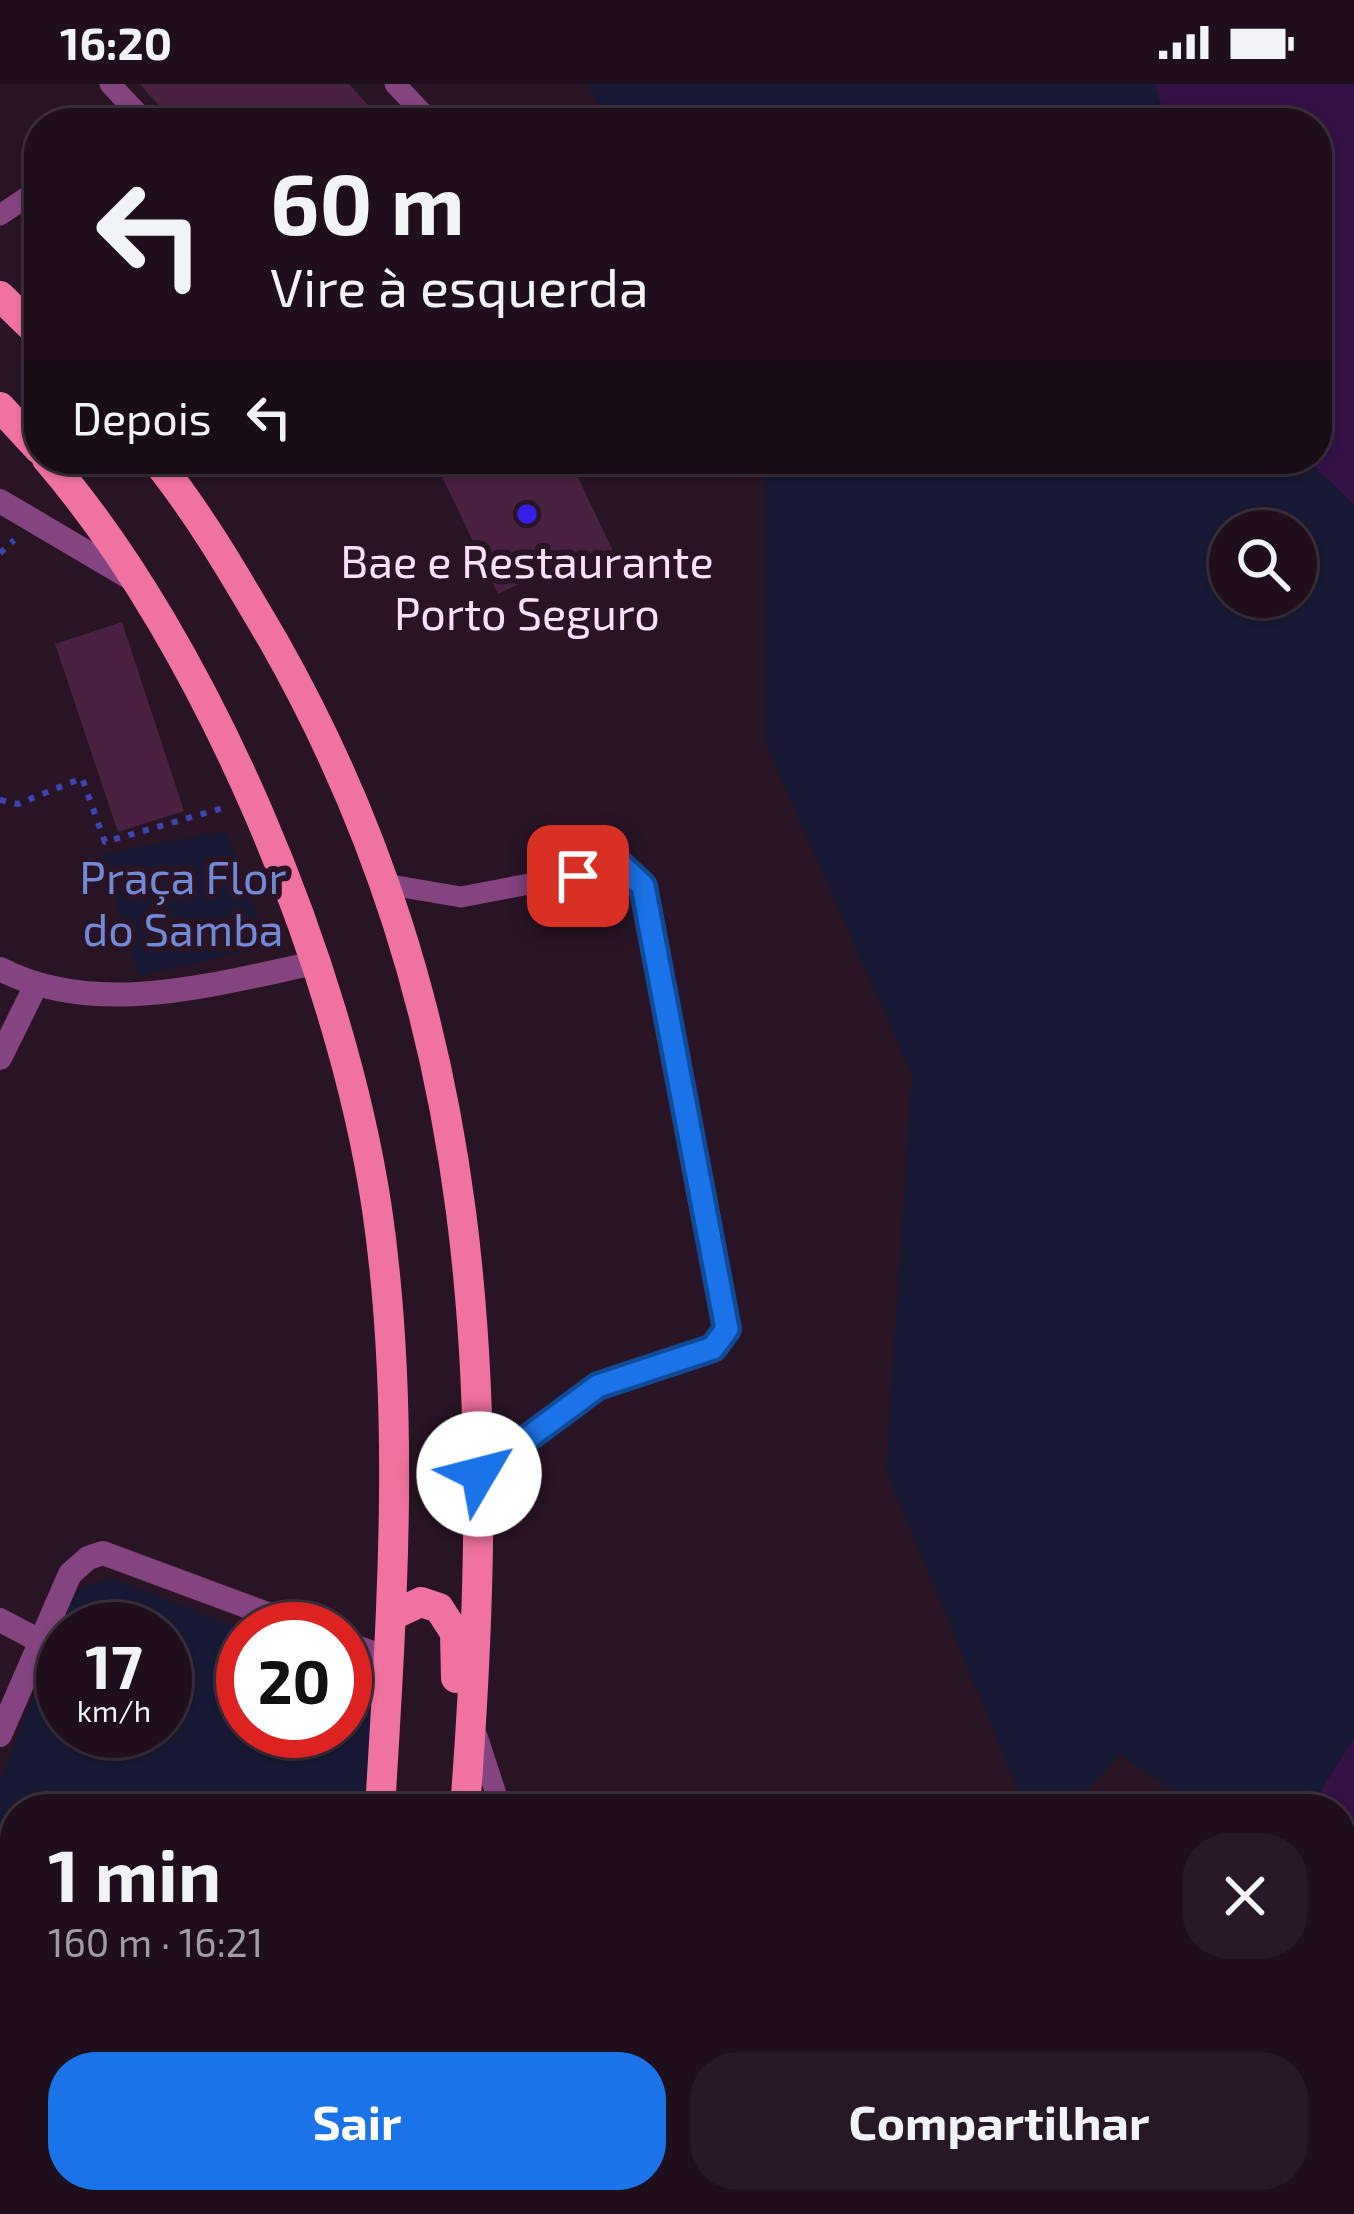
<!DOCTYPE html>
<html lang="pt">
<meta charset="utf-8">
<style>
:root{--surface:#1f0f1c;--page:#271825;--text:#f1f3f6;--muted:#a19ca3;--line:#3c2f3b;--accent:#1a73e8}
body{margin:0;font-family:"Exo 2",sans-serif;background:var(--page);color:var(--text);height:100vh;display:flex;flex-direction:column;font-size:45px;white-space:nowrap}
*{box-sizing:border-box;margin:0}
p{font-size:39px;color:var(--muted)}
.icon{flex:none;width:66px;height:66px;fill:none;stroke:currentColor;stroke-width:2;stroke-linecap:round;stroke-linejoin:round}
.map{position:relative;flex:1;overflow:hidden}
.details{position:absolute;left:0px;top:1710px;width:1356px;height:420px;display:flex;flex-direction:column;background:var(--surface);border-radius:48px 48px 0 0;box-shadow:0 3px 9px #0004,0 0 0 3px var(--line)}
.details>*{flex:none}
.banner{position:absolute;left:24px;top:24px;width:1308px;height:366px;border-radius:48px;box-shadow:0 3px 9px #0004,0 0 0 3px var(--line);background:#1f0f1c;color:var(--text);overflow:hidden}
.tools{position:absolute;left:1209px;top:426px;display:grid;gap:24px}
.tools a{display:grid;place-items:center;width:108px;height:108px;border-radius:50%;background:var(--surface);box-shadow:0 3px 9px #0004,0 0 0 3px var(--line);font-size:60px}
.speed{position:absolute;left:36px;top:1518px;display:flex;gap:24px;font-size:60px;font-weight:700;text-align:center}
.speed>*{display:grid;place-content:center;width:156px;height:156px;border-radius:50%;background:var(--surface);box-shadow:0 3px 9px #0004,0 0 0 3px var(--line);line-height:1}
.speed small{font-size:30px;font-weight:400}
.speed .limit{border:18px solid #d22;background:#fff;color:#111}
.pin{position:absolute;display:grid;place-items:center;width:102px;height:102px;color:#fff;margin:-51px;border-radius:24px;box-shadow:0 6px 18px #0006}
.me{position:absolute;width:132px;margin:-66px;rotate:53deg;stroke-linejoin:round;filter:drop-shadow(0 0 9px #0008)}
.turn{display:flex;align-items:center;gap:42px;height:252px;padding:0 48px;font-size:54px}
.turn .icon{width:156px;height:156px;stroke-width:2.5}
.turn b{display:block;font-size:84px;line-height:102px}
.then{display:flex;align-items:center;height:114px;padding:0 48px;background:#0003;gap:24px;font-size:45px}
.round{display:grid;place-items:center;flex:none;width:126px;height:126px;border-radius:48px;background:var(--page)}
.overview{display:flex;align-items:center;justify-content:space-between;height:204px;padding:0 48px}
h1{font-size:72px;font-weight:700;line-height:90px}
.action{display:flex;gap:24px;margin-top:auto;padding:24px 48px}
.action a{flex:1;height:138px;border-radius:48px;background:var(--accent);color:#fff;font-size:48px;font-weight:700;line-height:138px;text-align:center}
.action a+a{background:var(--page);color:var(--text)}
.status{display:flex;justify-content:space-between;align-items:center;height:84px;padding:0 60px;background:var(--surface);direction:ltr}
.status svg{height:33px;fill:currentColor}
.map>svg:first-child{display:block}
</style>
<div class="status"><b>16:20</b><svg viewBox="0 0 49 12"><path d="M0 12V9h3v3zM5 12V6h3v6zM10 12V3h3v9zM15 12V0h3v12zM26 1h20v11H26zM47 4h2v5h-2z"/></svg></div>
<div class="map">
<svg width="1354" height="2130" viewBox="0 0 1354 2130">
<rect width="100%" height="100%" fill="#291425"/>
<g fill="#171833" fill-rule="evenodd">
<polygon points="587,0 1155,0 1166,39 610,39"/>
<path d="M765,375H1307L1354,421V1655L1309,1725H1200L1120,1671L1070,1725H1026L886,1386L912,991L765,658ZM1230,447H1296V513H1230Z"/>
<polygon points="226,747 268,862 139,892 101,770"/>
<path d="M112,1494L243,1545V1647H345V1585C388,1612 368,1682 366,1725H15V2115H256L254,2130H0V1697L70,1520L79,1504ZM63,1545H165V1647H63Z"/>
</g>
<g fill="#331145">
<polygon points="1155,0 1354,0 1354,421 1307,375 1317,375 1317,39 1166,39"/>
<polygon points="1354,1655 1354,2130 1251,2130 1252,2115 1341,2115 1341,1725 1309,1725"/>
</g>
<g fill="#482240">
<polygon points="140,0 349,0 384,39 174,39"/>
<polygon points="427,375 569,375 616,473 578,491 570,476 498,510 439,386"/>
<polygon points="122,538 184,727 118,748 55,560"/>
</g>
<g fill="none" stroke-linecap="round" stroke-linejoin="round">
<g stroke="#3e44b1" stroke-width="6" stroke-dasharray="6 9" stroke-linecap="butt">
<polyline points="0,469 14,456"/>
<polyline points="0,716 18,720 82,694 105,758 223,724"/>
<polyline points="0,2093 15,2099"/>
<polyline points="53,2115 89,2130"/>
</g>
<g stroke="#834480" stroke-width="21">
<polyline points="110,0 147,39"/>
<polyline points="395,0 432,39"/>
<polyline points="0,131 39,105"/>
<polyline points="385,800 461,813 623,782 643,803 727,1245 713,1264 598,1302 480,1390"/>
<polyline points="477,1652 501,1725"/>
</g>
<g stroke="#834480" stroke-width="24">
<path d="M0,885C97,935 214,900 315,879"/>
<polyline points="0,974 35,903"/>
<polyline points="0,1536 40,1557"/>
<polyline points="297,2130 299,2115"/>
</g>
<g stroke="#834480" stroke-width="24">
<polyline points="0,417 132,495"/>
<polyline points="345,1559 390,1575"/>
<polyline points="0,1651 70,1490 88,1474 103,1469 308,1545"/>
</g>
<g stroke="#f072a0" stroke-width="30">
<polyline points="0,212 39,250"/>
<polyline points="0,323 39,365"/>
<path d="M47,375C207,560 341,884 377,1125C406,1324 392,1526 380,1725"/>
<path d="M155,375C201,432 237,495 274,558C485,930 497,1309 465,1725"/>
<polyline points="393,1531 421,1518 439,1524 455,1549 456,1594"/>
<polyline points="350,2130 351,2115"/>
<polyline points="429,2130 431,2115"/>
</g>
</g>
<g fill="none" stroke-linecap="round" stroke-linejoin="round">
<g stroke="#114b97" stroke-width="30">
<polyline id="route" points="479,1390 598,1302 713,1264 727,1245 643,802 622,782 578,792"/>
</g>
<use href="#route" stroke="#1a73e8" stroke-width="21"/>
</g>
<circle fill="#351fe8" stroke="#291425" stroke-width="4.5" cx="527" cy="430" r="12"/>
<g text-anchor="middle" dominant-baseline="central" stroke-width="12" stroke-linejoin="round" paint-order="stroke">
<g font-size="45" fill="#fcdff8" stroke="#291425">
<text x="527" y="476">Bae e Restaurante<tspan x="527" dy="52">Porto Seguro</tspan></text>
</g>
<g font-size="45" fill="#7189d6" stroke="#291425">
<text x="183" y="792">Praça Flor<tspan x="183" dy="52">do Samba</tspan></text>
</g>
</g>
</svg>
<div class="tools">
<a><svg class="icon" aria-label="search" viewBox="0 0 24 24"><circle cx="10" cy="10" r="6"/><path d="M15 15l6 6"/></svg></a>
</div>
<div class="speed"><div>17<small>km/h</small></div><div class="limit">20</div></div>
<div class="pin" style="left:578px;top:792px;background:#d93025"><svg class="icon" aria-label="arrive" viewBox="0 0 24 24"><path d="M6 21V4h12l-3 4 3 4H6"/></svg></div>
<svg class="me" style="left:479px;top:1390px" viewBox="-20 -20 40 40"><circle r="19" fill="#fff"/><path d="M0-13L10 11 0 6-10 11z" fill="#1a73e8"/></svg>
<div class="banner">
<div class="turn"><svg class="icon" aria-label="left" viewBox="0 0 24 24"><path d="M17 20v-9H6M10 6l-5 5 5 5"/></svg><div><b>60 m</b>Vire à esquerda</div></div>
<div class="then">Depois<svg class="icon" aria-label="left" viewBox="0 0 24 24"><path d="M17 20v-9H6M10 6l-5 5 5 5"/></svg></div>
</div>
<section class="details">
<div class="overview"><div><h1>1 min</h1><p>160 m · 16:21</p></div><a class="round"><svg class="icon" aria-label="close" viewBox="0 0 24 24"><path d="M6 6l12 12M18 6L6 18"/></svg></a></div>
<div class="action"><a>Sair</a><a>Compartilhar</a></div>
</section>
</div>
